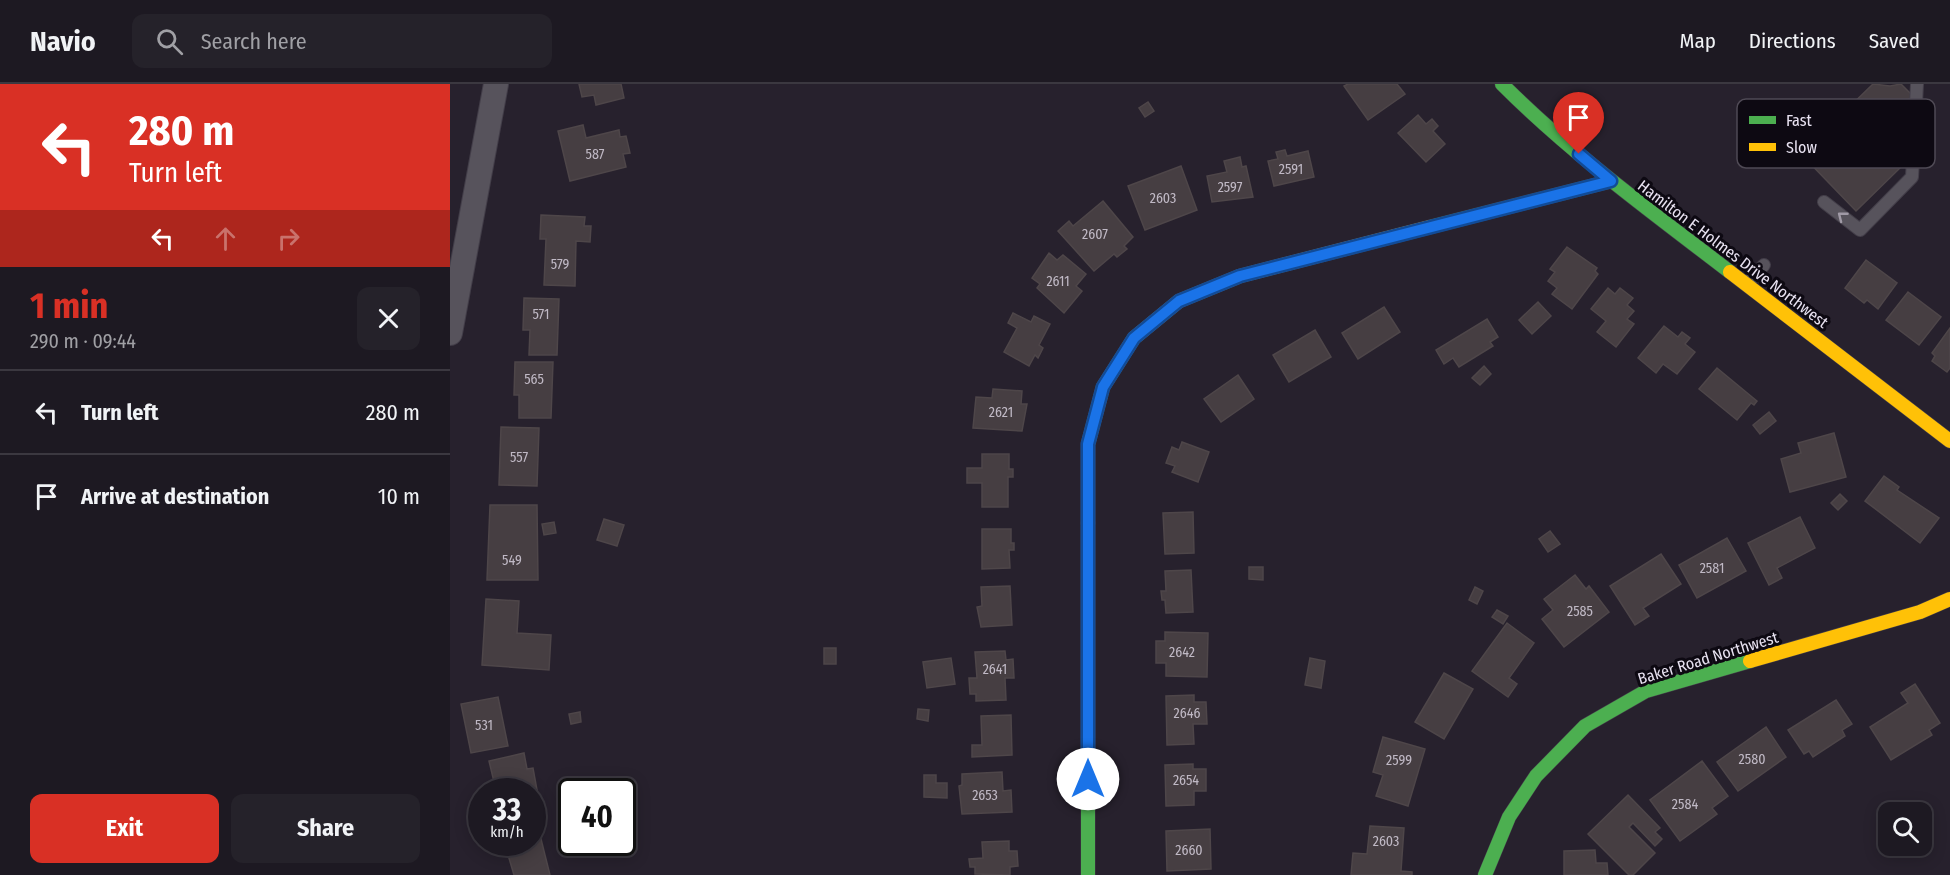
<!DOCTYPE html>
<meta charset="utf-8">
<style>
:root{--surface:#1d1922;--page:#25222a;--text:#f1f3f6;--muted:#a0a0a5;--line:#3b3840;--accent:#d93025}
body{margin:0;font-family:"Fira Sans Condensed",sans-serif;background:var(--page);color:var(--text);height:100vh;display:flex;flex-direction:column;font-size:22px;white-space:nowrap}
*{box-sizing:border-box;margin:0}
p{font-size:20px;color:var(--muted)}
.icon{flex:none;width:33px;height:33px;fill:none;stroke:currentColor;stroke-width:2;stroke-linecap:round;stroke-linejoin:round}
.map{position:relative;flex:1;overflow:hidden}
.panel{display:flex;flex-direction:column;background:var(--surface);width:450px}
.panel>*{flex:none}
.guide{background:#d93025;color:#fff;overflow:hidden}
.fabs{position:absolute;left:1428px;top:718px;display:grid;gap:12px}
.fabs a{display:grid;place-items:center;width:54px;height:54px;border-radius:12px;background:var(--surface);box-shadow:0 3px 15px #0003,0 0 0 2px var(--line);font-size:30px}
.speed{position:absolute;left:18px;top:694px;display:flex;gap:12px;font-size:30px;font-weight:700;text-align:center}
.speed>*{display:grid;place-content:center;width:78px;height:78px;border-radius:50%;background:var(--surface);box-shadow:0 3px 15px #0003,0 0 0 2px var(--line);line-height:1}
.speed small{font-size:15px;font-weight:400}
.speed .limit{border:3px solid #111;border-radius:9px;background:#fff;color:#111}
.pin{position:absolute;display:grid;place-items:center;width:51px;height:51px;color:#fff;margin:-62px -26px;border-radius:50% 50% 50% 0;rotate:-45deg;box-shadow:0 0 6px #0007}
.pin .icon{rotate:45deg}
.me{position:absolute;width:66px;margin:-33px;rotate:0deg;stroke-linejoin:round;filter:drop-shadow(0 0 4px #0008)}
.turn{display:flex;align-items:center;gap:21px;height:126px;padding:0 30px;font-size:27px}
.turn .icon{width:78px;height:78px;stroke-width:2.5}
.turn b{display:block;font-size:42px;line-height:51px}
.lanes{display:flex;align-items:center;height:57px;padding:0 30px;background:#0003;justify-content:center;gap:30px;direction:ltr}
.lanes .off{opacity:.35}
.round{display:grid;place-items:center;flex:none;width:63px;height:63px;border-radius:12px;background:var(--page)}
.overview{display:flex;align-items:center;justify-content:space-between;height:102px;padding:0 30px}
h1{font-size:36px;font-weight:700;line-height:45px;color:var(--accent)}
.primary-button{display:flex;gap:12px;margin-top:auto;padding:12px 30px}
.primary-button a{flex:1;height:69px;border-radius:12px;background:var(--accent);color:#fff;font-size:24px;font-weight:700;line-height:69px;text-align:center}
.primary-button a+a{background:var(--page);color:var(--text)}
ul{padding:0;list-style:none}
li{display:flex;align-items:center;gap:18px;height:84px;padding:0 30px;border-top:2px solid var(--line)}
li div{flex:1}
li b{display:block;font-size:22px}
li em{font-style:normal}
header{display:flex;align-items:center;gap:36px;box-sizing:border-box;height:84px;padding:0 30px;background:var(--surface);border-bottom:2px solid var(--line)}
header strong{font-size:28px}
nav{display:flex;gap:33px;margin-inline-start:auto;font-size:21px}
.search{width:420px;height:54px;background:var(--page);display:flex;align-items:center;gap:15px;box-sizing:border-box;padding:0 21px;border-radius:12px;color:var(--muted);font-size:22px}
main{display:flex;flex:1;min-height:0}
.map>svg:first-child{display:block}
</style>
<header>
<strong>Navio</strong>
<div class="search"><svg class="icon" aria-label="search" viewBox="0 0 24 24"><circle cx="10" cy="10" r="6"/><path d="M15 15l6 6"/></svg>Search here</div>
<nav><a>Map</a><a>Directions</a><a>Saved</a></nav>
</header>
<main>
<section class="panel">
<div class="guide">
<div class="turn"><svg class="icon" aria-label="left" viewBox="0 0 24 24"><path d="M17 20v-9H6M10 6l-5 5 5 5"/></svg><div><b>280 m</b>Turn left</div></div>
<div class="lanes"><svg class="icon" aria-label="left" viewBox="0 0 24 24"><path d="M17 20v-9H6M10 6l-5 5 5 5"/></svg><svg class="icon off" aria-label="ahead" viewBox="0 0 24 24"><path d="M12 20V5M6 11l6-6 6 6"/></svg><svg class="icon off" aria-label="right" viewBox="0 0 24 24"><path d="M7 20v-9h11M14 6l5 5-5 5"/></svg></div>
</div>
<div class="overview"><div><h1>1 min</h1><p>290 m · 09:44</p></div><a class="round"><svg class="icon" aria-label="close" viewBox="0 0 24 24"><path d="M6 6l12 12M18 6L6 18"/></svg></a></div>
<ul>
<li><svg class="icon" aria-label="left" viewBox="0 0 24 24"><path d="M17 20v-9H6M10 6l-5 5 5 5"/></svg><div><b>Turn left</b></div><em>280 m</em></li>
<li><svg class="icon" aria-label="arrive" viewBox="0 0 24 24"><path d="M6 21V4h12l-3 4 3 4H6"/></svg><div><b>Arrive at destination</b></div><em>10 m</em></li>
</ul>
<div class="primary-button"><a>Exit</a><a>Share</a></div>
</section>
<div class="map">
<svg width="1500" height="791" viewBox="0 0 1500 791">
<rect width="100%" height="100%" fill="#27212d"/>
<g fill="#463e42" stroke="#4e4649" stroke-width="1.5">
<polygon points="129,0 171,0 174,14 146,21 144,11 132,13"/>
<polygon points="898,0 947,0 955,10 918,36 894,2"/>
<polygon points="1423,0 1440,2 1451,0 1462,11 1450,27 1459,37 1440,55 1456,72 1447,80 1450,84 1406,127 1351,70"/>
<polygon points="698,18 704,27 695,33 689,24"/>
<polygon points="968,31 976,40 982,35 988,42 983,47 995,60 976,78 948,49"/>
<polygon points="133,41 136,54 169,46 170,53 176,52 180,69 173,70 176,83 120,97 108,47"/>
<polygon points="835,66 837,72 858,67 864,93 824,102 818,77 828,75 826,68"/>
<polygon points="790,73 792,83 796,82 803,113 762,118 757,92 777,88 774,77"/>
<polygon points="731,82 747,126 695,146 678,102"/>
<polygon points="653,117 683,153 674,162 677,165 667,173 664,170 644,187 608,147 619,137 623,142"/>
<polygon points="91,131 135,133 134,142 141,142 140,158 126,157 125,202 94,201 96,155 90,155"/>
<polygon points="1117,163 1147,184 1145,187 1148,190 1122,225 1102,210 1107,204 1098,197 1105,188 1100,185"/>
<polygon points="599,169 607,176 613,171 636,190 626,202 632,207 614,229 587,204 590,200 582,194"/>
<polygon points="1416,176 1447,199 1428,225 1417,216 1414,219 1395,204"/>
<polygon points="1158,204 1165,210 1170,204 1183,214 1177,221 1184,227 1177,235 1184,240 1166,263 1147,248 1156,237 1141,225"/>
<polygon points="1458,208 1491,233 1469,261 1436,236"/>
<polygon points="74,214 109,215 107,271 79,271 80,246 73,246"/>
<polygon points="1088,218 1101,232 1082,250 1069,236"/>
<polygon points="934,223 950,248 908,275 892,249"/>
<polygon points="563,229 581,238 584,232 600,240 589,261 593,264 588,274 585,271 579,282 554,268 567,244 558,239"/>
<polygon points="1037,235 1048,253 1040,258 1043,262 1009,283 1003,274 994,280 986,266"/>
<polygon points="1214,242 1228,253 1232,248 1240,254 1235,260 1245,268 1227,290 1213,280 1206,289 1188,274"/>
<polygon points="1500,244 1500,284 1497,288 1482,277 1485,272 1482,269"/>
<polygon points="865,246 881,273 839,298 823,271"/>
<polygon points="65,278 103,278 101,334 69,334 69,311 64,311"/>
<polygon points="1034,282 1041,290 1030,301 1022,294"/>
<polygon points="1267,284 1307,317 1304,321 1301,319 1287,336 1249,305"/>
<polygon points="788,291 804,315 771,338 754,315"/>
<polygon points="543,305 572,307 571,320 577,320 572,347 523,344 526,313 542,314"/>
<polygon points="1319,328 1326,337 1310,350 1303,341"/>
<polygon points="51,343 89,344 87,402 49,401"/>
<polygon points="1384,349 1396,393 1340,408 1331,375 1351,369 1348,359"/>
<polygon points="732,358 759,368 748,398 722,388 725,382 716,379 722,363 729,366"/>
<polygon points="532,370 559,370 559,385 563,385 563,393 558,393 558,423 532,423 532,399 517,399 517,384 532,384"/>
<polygon points="1434,392 1449,403 1447,406 1489,434 1470,459 1415,417"/>
<polygon points="1390,410 1397,417 1388,426 1381,419"/>
<polygon points="40,421 87,421 88,496 37,496"/>
<polygon points="743,428 744,469 715,470 713,429"/>
<polygon points="1350,433 1365,464 1327,484 1332,494 1319,501 1298,459"/>
<polygon points="154,435 174,441 167,462 147,456"/>
<polygon points="104,438 106,449 94,451 92,440"/>
<polygon points="532,445 561,445 561,459 564,459 564,466 559,466 560,484 532,485"/>
<polygon points="1100,447 1110,460 1098,468 1089,455"/>
<polygon points="1277,454 1296,487 1247,514 1229,481"/>
<polygon points="1211,470 1231,500 1193,524 1199,532 1185,541 1160,502"/>
<polygon points="799,483 813,483 813,496 799,495"/>
<polygon points="741,486 743,528 716,529 715,516 712,516 711,507 716,507 715,487"/>
<polygon points="1125,491 1136,505 1139,502 1159,528 1114,563 1092,535 1103,526 1094,515"/>
<polygon points="560,502 562,541 531,543 527,523 532,522 531,503"/>
<polygon points="1025,503 1033,507 1027,520 1019,516"/>
<polygon points="36,515 69,517 67,549 101,551 99,586 32,581"/>
<polygon points="1047,526 1058,532 1053,540 1042,533"/>
<polygon points="1057,539 1084,559 1059,594 1067,600 1058,613 1022,587"/>
<polygon points="715,548 758,549 757,593 716,592 716,579 706,579 706,557 715,557"/>
<rect x="374" y="564" width="12" height="16"/>
<polygon points="555,567 556,576 563,575 564,594 555,594 556,616 526,617 526,610 520,610 519,594 527,594 525,568"/>
<polygon points="501,574 505,600 477,604 473,578"/>
<polygon points="860,574 875,577 871,604 855,601"/>
<polygon points="994,589 1023,605 994,655 965,638"/>
<polygon points="1465,600 1490,639 1479,646 1482,651 1441,676 1420,643 1458,619 1451,609"/>
<polygon points="744,611 744,618 756,618 757,640 743,640 744,660 717,661 716,612"/>
<polygon points="48,613 58,662 21,669 11,620"/>
<polygon points="1386,616 1402,640 1392,646 1395,652 1363,673 1359,667 1354,670 1338,646"/>
<polygon points="468,625 479,626 478,637 467,635"/>
<polygon points="130,628 131,638 121,640 119,630"/>
<polygon points="561,631 562,671 522,673 522,661 532,661 531,632"/>
<polygon points="1316,643 1336,673 1288,707 1267,678"/>
<polygon points="933,653 975,665 958,722 926,712 933,691 923,688"/>
<polygon points="74,669 77,685 83,684 91,728 82,730 82,708 44,708 42,702 45,702 39,677"/>
<polygon points="1252,677 1278,712 1262,724 1267,730 1230,757 1200,716"/>
<polygon points="743,680 743,685 756,685 756,707 744,707 744,721 716,722 715,681"/>
<polygon points="552,688 553,707 561,706 562,728 512,730 509,702 512,701 512,690"/>
<polygon points="474,691 486,691 486,699 497,699 497,714 474,713"/>
<polygon points="1178,711 1210,744 1205,748 1212,755 1205,762 1183,739 1179,743 1205,769 1183,791 1179,791 1138,750"/>
<polygon points="87,739 100,791 64,791 56,764 59,763 58,759 82,759 82,740"/>
<polygon points="920,742 954,744 951,787 962,788 962,791 901,791 903,769 917,770"/>
<polygon points="760,745 761,785 717,787 716,747"/>
<polygon points="559,757 559,767 567,767 568,782 560,783 560,791 525,790 525,783 520,783 519,775 533,774 532,758"/>
<polygon points="1145,766 1146,779 1157,779 1158,791 1114,791 1114,767"/>
</g>
<g fill="none" stroke-linecap="round" stroke-linejoin="round">
<g stroke="#433e49" stroke-width="14">
<g id="lane">
<polyline points="1374,118 1410,146 1462,93 1467,0"/>
<polyline points="1296,200 1314,181"/>
</g>
</g>
<g stroke="#433e49" stroke-width="26">
<polyline id="street" points="0,249 46,0"/>
</g>
<g stroke="#433e49" stroke-width="15">
<g id="fast">
<path d="M1052,0C1122,70 1202,128 1280,188"/>
<polyline points="980,143 1161,97"/>
<polyline points="638,439 638,791"/>
<polyline points="1035,791 1059,733 1086,692 1135,642 1196,607 1300,577"/>
</g>
</g>
<g stroke="#433e49" stroke-width="15">
<g id="slow">
<polyline points="1280,188 1500,357"/>
<polyline points="638,439 638,360 653,303 684,254 729,217 790,192 980,143"/>
<polyline points="1300,577 1470,528 1500,515"/>
</g>
</g>
<use href="#lane" stroke="#57535c" stroke-width="12"/>
<use href="#street" stroke="#57535c" stroke-width="24"/>
<use href="#fast" stroke="#4caf50" stroke-width="14"/>
<use href="#slow" stroke="#ffc107" stroke-width="14"/>
</g>
<defs><path id="oneway-chevron" d="M-2-3.5L2.5 0L-2 3.5" fill="none" stroke-width="1.6" stroke-linecap="round" stroke-linejoin="round" transform="scale(1.5)"/></defs>
<use stroke="#a09aa6" href="#oneway-chevron" transform="translate(1392 132) rotate(-142)"/>
<g fill="none" stroke-linecap="round" stroke-linejoin="round">
<g stroke="#114b97" stroke-width="15">
<polyline id="route" points="638,695 638,360 653,303 684,254 729,217 790,192 1161,97 1129,70"/>
</g>
<use href="#route" stroke="#1a73e8" stroke-width="10"/>
</g>
<g text-anchor="middle" dominant-baseline="central" stroke-width="6" stroke-linejoin="round" paint-order="stroke">
<g font-size="14" fill="#c0b9c5">
<text x="145" y="70">587</text>
<text x="841" y="85">2591</text>
<text x="780" y="103">2597</text>
<text x="713" y="114">2603</text>
<text x="645" y="150">2607</text>
<text x="110" y="180">579</text>
<text x="608" y="197">2611</text>
<text x="91" y="230">571</text>
<text x="84" y="295">565</text>
<text x="551" y="328">2621</text>
<text x="69" y="373">557</text>
<text x="62" y="476">549</text>
<text x="1262" y="484">2581</text>
<text x="1130" y="527">2585</text>
<text x="732" y="568">2642</text>
<text x="545" y="585">2641</text>
<text x="737" y="629">2646</text>
<text x="34" y="641">531</text>
<text x="1302" y="675">2580</text>
<text x="949" y="676">2599</text>
<text x="736" y="696">2654</text>
<text x="535" y="711">2653</text>
<text x="1235" y="720">2584</text>
<text x="936" y="757">2603</text>
<text x="739" y="766">2660</text>
</g>
<g font-size="16" fill="#e8e2f1" stroke="#0d0912">
<text transform="translate(1283 170) rotate(37)">Hamilton E Holmes Drive Northwest</text>
<text transform="translate(1258 574) rotate(-17)">Baker Road Northwest</text>
</g>
</g>
<rect x="1287" y="15" width="198" height="69" rx="9" fill="#0d0912" stroke="#4f4a55" stroke-width="1.5"/>
<rect x="1299" y="32" width="27" height="8" fill="#4caf50"/>
<rect x="1299" y="59" width="27" height="8" fill="#ffc107"/>
<g font-size="16" fill="#e8e2f1">
<text x="1336" y="42">Fast</text>
<text x="1336" y="69">Slow</text>
</g>
</svg>
<div class="fabs">
<a><svg class="icon" aria-label="search" viewBox="0 0 24 24"><circle cx="10" cy="10" r="6"/><path d="M15 15l6 6"/></svg></a>
</div>
<div class="speed"><div>33<small>km/h</small></div><div class="limit">40</div></div>
<div class="pin" style="left:1129px;top:70px;background:#d93025"><svg class="icon" aria-label="arrive" viewBox="0 0 24 24"><path d="M6 21V4h12l-3 4 3 4H6"/></svg></div>
<svg class="me" style="left:638px;top:695px" viewBox="-20 -20 40 40"><circle r="19" fill="#fff"/><path d="M0-13L10 11 0 6-10 11z" fill="#1a73e8"/></svg>
</div>
</main>
